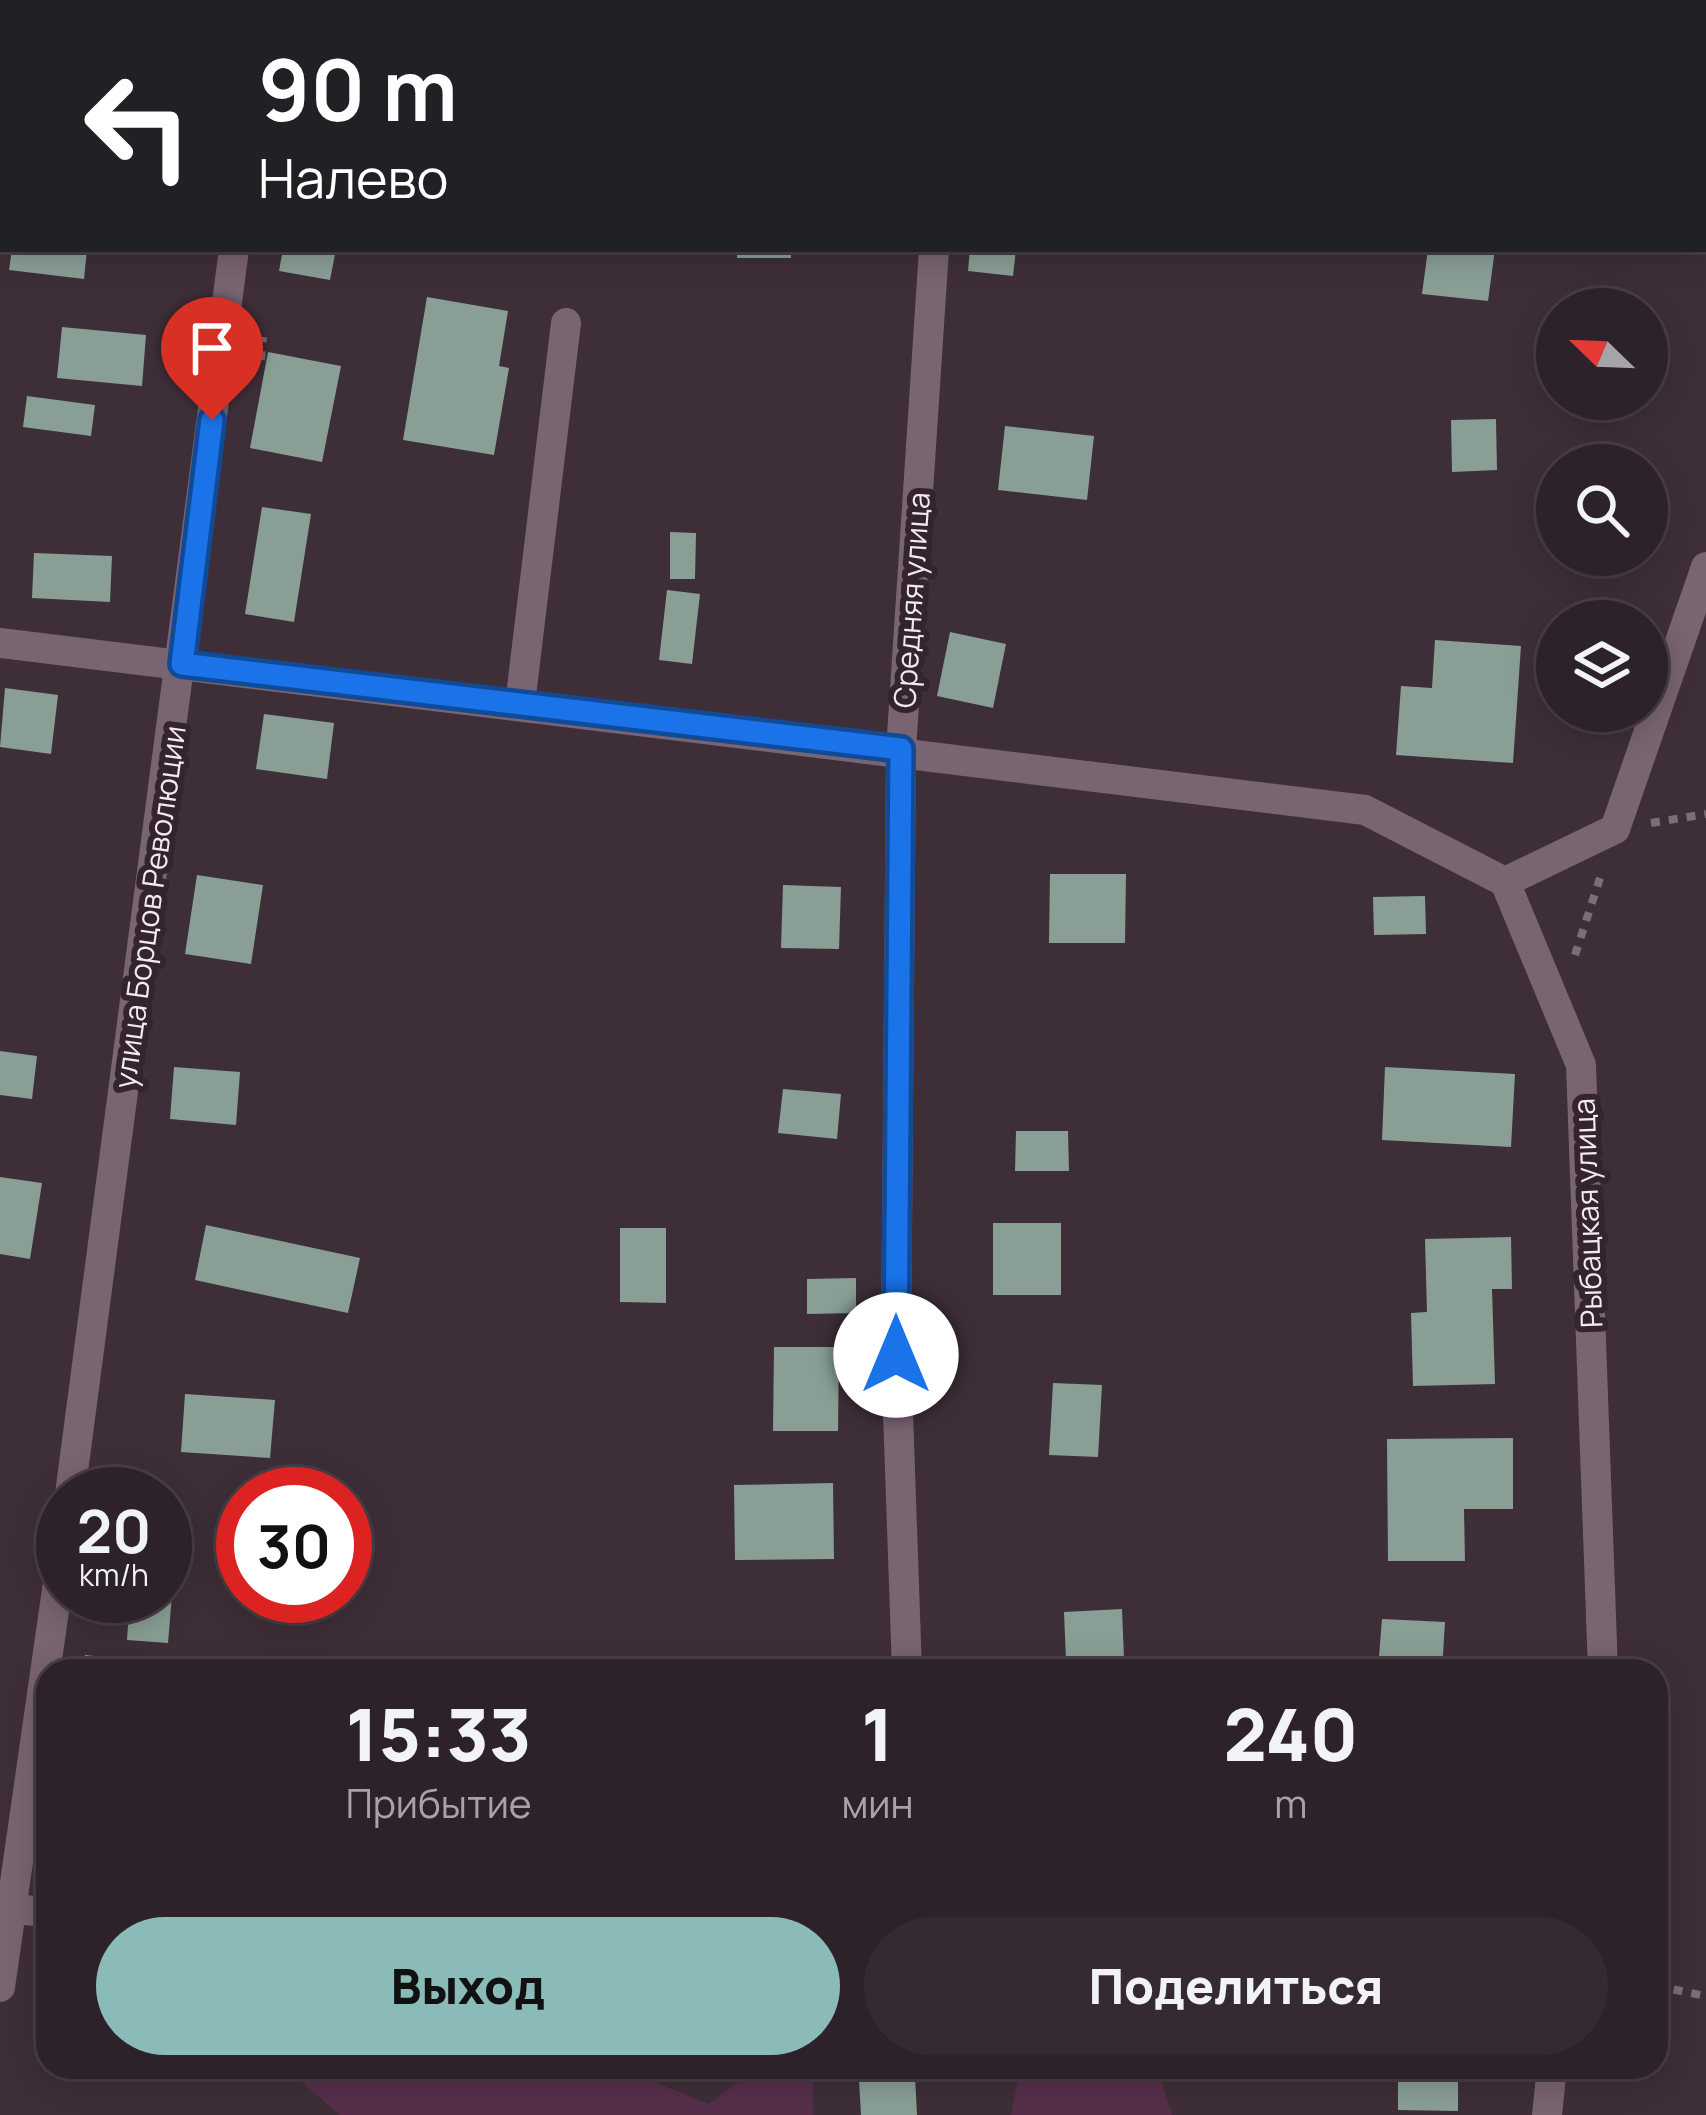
<!DOCTYPE html>
<html lang="ru">
<meta charset="utf-8">
<style>
:root{--surface:#2e222a;--page:#362a32;--text:#f1f3f6;--muted:#a7a4a8;--line:#493f47;--accent:#8bbbb9}
body{margin:0;font-family:Manrope,sans-serif;background:var(--page);color:var(--text);height:100vh;display:flex;flex-direction:column;font-size:45px;white-space:nowrap}
*{box-sizing:border-box;margin:0}
p{font-size:39px;color:var(--muted)}
.icon{flex:none;width:66px;height:66px;fill:none;stroke:currentColor;stroke-width:2;stroke-linecap:round;stroke-linejoin:round}
.map{position:relative;flex:1;overflow:hidden}
.panel{position:absolute;left:36px;top:1659px;width:1632px;height:420px;display:flex;flex-direction:column;background:var(--surface);border-radius:36px;box-shadow:0 6px 30px #0003,0 0 0 3px var(--line)}
.panel>*{flex:none}
.top-card{position:absolute;left:0px;top:0px;width:1707px;height:252px;box-shadow:0 6px 30px #0003,0 0 0 3px var(--line);background:#202124;color:#fff;overflow:hidden}
.needle{width:78px;rotate:293deg}
.controls{position:absolute;left:1536px;top:288px;display:grid;gap:24px}
.controls a{display:grid;place-items:center;width:132px;height:132px;border-radius:50%;background:var(--surface);box-shadow:0 6px 30px #0003,0 0 0 3px var(--line);font-size:60px}
.speed{position:absolute;left:36px;top:1467px;display:flex;gap:24px;font-size:60px;font-weight:700;text-align:center}
.speed>*{display:grid;place-content:center;width:156px;height:156px;border-radius:50%;background:var(--surface);box-shadow:0 6px 30px #0003,0 0 0 3px var(--line);line-height:1}
.speed small{font-size:30px;font-weight:400}
.speed .limit{border:18px solid #d22;background:#fff;color:#111}
.pin{position:absolute;display:grid;place-items:center;width:102px;height:102px;color:#fff;margin:-123px -51px;border-radius:50% 50% 50% 0;rotate:-45deg;box-shadow:0 0 12px #0007}
.pin .icon{rotate:45deg}
.me{position:absolute;width:132px;margin:-66px;rotate:0deg;stroke-linejoin:round;filter:drop-shadow(0 0 9px #0008)}
.turn{display:flex;align-items:center;gap:42px;height:252px;padding:0 60px;font-size:54px}
.turn .icon{width:156px;height:156px;stroke-width:2.5}
.turn b{display:block;font-size:84px;line-height:102px}
.eta{display:flex;justify-content:space-evenly;align-items:center;height:204px;text-align:center}
.eta b{font-size:72px;font-weight:800;line-height:84px}
.cta{display:flex;gap:24px;margin-top:auto;padding:24px 60px}
.cta a{flex:1;height:138px;border-radius:72px;background:var(--accent);color:#111;font-size:48px;font-weight:800;line-height:138px;text-align:center}
.cta a+a{background:var(--page);color:var(--text)}
.map>svg:first-child{display:block}
</style>
<div class="map">
<svg width="1706" height="2115" viewBox="0 0 1706 2115">
<rect width="100%" height="100%" fill="#3e2e38"/>
<g fill="#572f4b">
<polygon points="283,2067 618,2067 709,2104 758,2067 813,2067 813,2115 340,2115"/>
<polygon points="1020,2067 1157,2067 1172,2115 1011,2115"/>
</g>
<g fill="#899f96">
<polygon points="12,249 87,249 84,279 9,270"/>
<polygon points="283,249 336,249 330,280 279,271"/>
<rect x="737" y="249" width="54" height="9"/>
<polygon points="970,249 1016,249 1013,276 968,271"/>
<polygon points="1428,249 1495,249 1488,301 1422,294"/>
<polygon points="427,297 508,311 499,366 509,368 494,455 403,440"/>
<polygon points="62,327 146,335 142,386 57,378"/>
<polygon points="268,352 341,366 322,462 250,448"/>
<polygon points="27,396 95,405 91,436 23,427"/>
<polygon points="1496,419 1497,470 1452,472 1451,420"/>
<polygon points="1005,426 1094,436 1087,500 998,490"/>
<polygon points="262,507 311,514 294,622 245,614"/>
<polygon points="670,532 696,533 695,579 670,579"/>
<polygon points="34,553 112,556 110,602 32,598"/>
<polygon points="667,590 700,594 692,664 659,660"/>
<polygon points="950,632 1006,644 993,708 937,696"/>
<polygon points="1435,640 1521,646 1513,763 1396,755 1401,686 1432,688"/>
<polygon points="5,688 58,695 51,754 0,747"/>
<polygon points="264,714 334,723 327,779 256,769"/>
<polygon points="1050,874 1126,874 1125,943 1049,943"/>
<polygon points="197,875 263,885 251,964 185,954"/>
<polygon points="783,885 841,887 839,949 781,948"/>
<polygon points="1425,896 1426,934 1374,935 1373,897"/>
<polygon points="0,1051 37,1056 32,1099 0,1095"/>
<polygon points="174,1067 240,1072 236,1125 170,1119"/>
<polygon points="1385,1067 1515,1074 1511,1147 1382,1140"/>
<polygon points="783,1089 841,1094 837,1139 778,1133"/>
<polygon points="1016,1131 1068,1131 1069,1171 1015,1171"/>
<polygon points="0,1177 42,1183 30,1259 0,1254"/>
<rect x="993" y="1223" width="68" height="72"/>
<polygon points="206,1225 360,1258 348,1313 195,1280"/>
<polygon points="620,1228 666,1228 666,1303 620,1302"/>
<polygon points="1511,1237 1512,1289 1492,1289 1495,1384 1413,1386 1411,1313 1427,1312 1425,1239"/>
<polygon points="856,1278 856,1313 807,1314 807,1279"/>
<polygon points="774,1347 839,1347 838,1431 773,1431"/>
<polygon points="1053,1383 1102,1385 1098,1457 1049,1455"/>
<polygon points="185,1394 275,1400 270,1458 181,1452"/>
<polygon points="1513,1438 1513,1509 1464,1509 1465,1561 1388,1561 1387,1439"/>
<polygon points="833,1483 834,1559 735,1560 734,1485"/>
<polygon points="165,1570 174,1571 168,1643 127,1640 130,1596 165,1596"/>
<polygon points="1122,1609 1124,1658 1066,1661 1064,1612"/>
<polygon points="1382,1619 1445,1622 1442,1671 1378,1669"/>
<polygon points="85,1655 164,1664 163,1671 83,1671"/>
<polygon points="42,1977 48,1977 48,2053 39,2052"/>
<polygon points="1398,2067 1458,2067 1458,2111 1398,2110"/>
<polygon points="915,2076 917,2115 861,2115 859,2080"/>
</g>
<g fill="none" stroke-linecap="round" stroke-linejoin="round">
<g stroke="#7c6e76" stroke-width="8" stroke-dasharray="9 9" stroke-linecap="butt">
<polyline points="261,360 263,337"/>
<polyline points="1651,823 1706,814"/>
<polyline points="1575,955 1600,878"/>
<polyline points="1656,1986 1706,1996"/>
</g>
<g stroke="#796472" stroke-width="30">
<polyline points="1674,0 1675,3"/>
<polyline points="265,3 266,0"/>
<polyline points="950,3 950,0"/>
<polyline points="1704,165 1706,171"/>
<polyline points="0,643 1365,810 1505,882"/>
<polyline points="520,704 566,323"/>
<polyline points="1505,882 1581,1065 1603,1671"/>
<polyline points="1505,882 1615,829 1706,567"/>
<polyline points="70,1494 234,249"/>
<polyline points="907,1671 896,1355 901,750 934,249"/>
<polyline points="0,1908 48,1912"/>
<polyline points="0,1987 63,1548"/>
<polyline points="1547,2115 1552,2067"/>
</g>
</g>
<g fill="none" stroke-linecap="round" stroke-linejoin="round">
<g stroke="#114b97" stroke-width="30">
<polyline id="route" points="212,420 182,664 901,749 896,1355"/>
</g>
<use href="#route" stroke="#1a73e8" stroke-width="21"/>
</g>
<g text-anchor="middle" dominant-baseline="central" stroke-width="12" stroke-linejoin="round" paint-order="stroke">
<g font-size="30" fill="#f3e9ef" stroke="#33242e">
<text transform="translate(911 600) rotate(-86)">Средняя улица</text>
<text transform="translate(149 907) rotate(-82)">улица Борцов Революции</text>
<text transform="translate(1587 1213) rotate(-92)">Рыбацкая улица</text>
</g>
</g>
</svg>
<div class="controls">
<a><svg class="needle" viewBox="-14 -14 28 28"><path d="M0-13l5 13h-10z" fill="#e53935"/><path d="M0 13l5-13h-10z" fill="#a7a4a8"/></svg></a>
<a><svg class="icon" aria-label="search" viewBox="0 0 24 24"><circle cx="10" cy="10" r="6"/><path d="M15 15l6 6"/></svg></a>
<a><svg class="icon" aria-label="layers" viewBox="0 0 24 24"><path d="M12 4l9 5-9 5-9-5zM3 14l9 5 9-5"/></svg></a>
</div>
<div class="speed"><div>20<small>km/h</small></div><div class="limit">30</div></div>
<div class="pin" style="left:212px;top:420px;background:#d93025"><svg class="icon" aria-label="arrive" viewBox="0 0 24 24"><path d="M6 21V4h12l-3 4 3 4H6"/></svg></div>
<svg class="me" style="left:896px;top:1355px" viewBox="-20 -20 40 40"><circle r="19" fill="#fff"/><path d="M0-13L10 11 0 6-10 11z" fill="#1a73e8"/></svg>
<div class="top-card">
<div class="turn"><svg class="icon" aria-label="left" viewBox="0 0 24 24"><path d="M17 20v-9H6M10 6l-5 5 5 5"/></svg><div><b>90 m</b>Налево</div></div>
</div>
<section class="panel">
<div class="eta">
<div><b>15:33</b><p>Прибытие</p></div>
<div><b>1</b><p>мин</p></div>
<div><b>240</b><p>m</p></div>
</div>
<div class="cta"><a>Выход</a><a>Поделиться</a></div>
</section>
</div>
